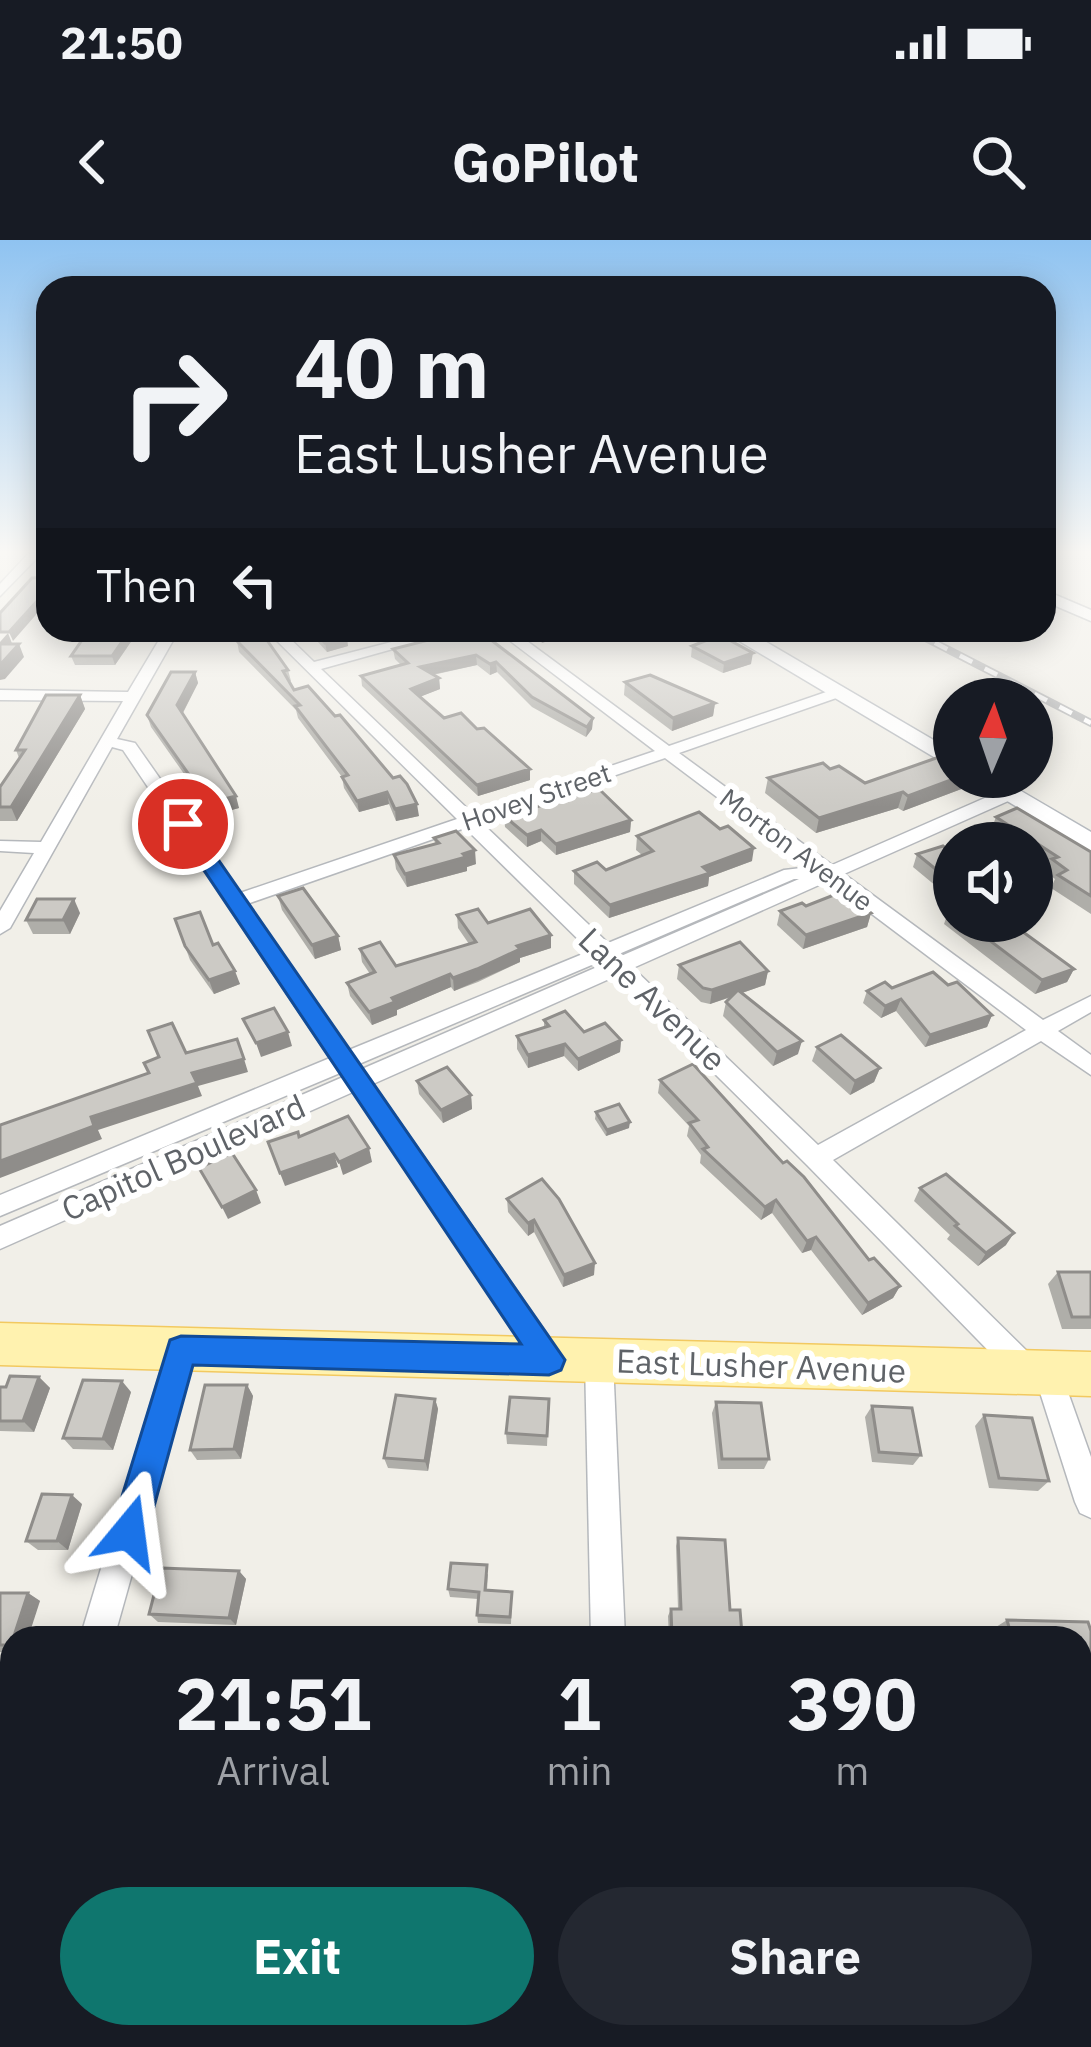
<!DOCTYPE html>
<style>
:root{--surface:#171b24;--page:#242831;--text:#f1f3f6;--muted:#9ea1a6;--accent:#0f766e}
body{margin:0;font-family:"IBM Plex Sans",sans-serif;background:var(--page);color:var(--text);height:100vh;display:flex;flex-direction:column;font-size:45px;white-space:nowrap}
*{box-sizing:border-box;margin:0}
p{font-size:39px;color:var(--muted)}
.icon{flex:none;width:66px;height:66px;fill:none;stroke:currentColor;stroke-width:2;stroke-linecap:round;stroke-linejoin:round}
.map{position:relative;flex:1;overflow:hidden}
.details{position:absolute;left:0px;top:1386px;width:1092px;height:423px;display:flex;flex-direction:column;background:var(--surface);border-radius:36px 36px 0 0;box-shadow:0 6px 30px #0003}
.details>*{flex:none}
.top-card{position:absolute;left:36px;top:36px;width:1020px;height:366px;border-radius:36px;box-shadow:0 6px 30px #0003;background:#171b24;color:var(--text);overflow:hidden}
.needle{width:78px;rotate:2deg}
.fabs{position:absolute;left:933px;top:438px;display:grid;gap:24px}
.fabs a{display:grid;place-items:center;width:120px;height:120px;border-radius:50%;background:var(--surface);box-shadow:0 6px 30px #0003;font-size:60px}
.pin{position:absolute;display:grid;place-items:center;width:102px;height:102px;color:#fff;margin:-51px;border:6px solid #fff;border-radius:50%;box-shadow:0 3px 12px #0007}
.me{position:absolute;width:132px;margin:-66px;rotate:16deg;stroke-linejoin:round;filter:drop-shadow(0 0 9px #0008)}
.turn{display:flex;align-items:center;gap:42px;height:252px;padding:0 60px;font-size:54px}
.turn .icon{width:156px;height:156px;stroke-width:2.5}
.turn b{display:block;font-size:84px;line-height:102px}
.then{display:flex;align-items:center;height:114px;padding:0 60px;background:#0003;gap:24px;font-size:45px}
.eta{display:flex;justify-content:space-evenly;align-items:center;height:204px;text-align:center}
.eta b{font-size:72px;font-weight:700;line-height:84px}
.button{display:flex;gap:24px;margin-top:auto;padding:24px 60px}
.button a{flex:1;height:138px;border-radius:72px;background:var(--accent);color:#fff;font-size:48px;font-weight:700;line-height:138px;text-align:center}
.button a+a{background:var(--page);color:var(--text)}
.status{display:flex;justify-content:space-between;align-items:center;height:84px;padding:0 60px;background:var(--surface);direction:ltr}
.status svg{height:33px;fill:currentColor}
header{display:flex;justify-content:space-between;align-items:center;height:156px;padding:0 60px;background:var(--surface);font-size:54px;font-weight:700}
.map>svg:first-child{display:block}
</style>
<div class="status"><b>21:50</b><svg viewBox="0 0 49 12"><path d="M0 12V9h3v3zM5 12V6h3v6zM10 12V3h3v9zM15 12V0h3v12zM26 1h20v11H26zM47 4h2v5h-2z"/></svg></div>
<header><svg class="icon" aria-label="back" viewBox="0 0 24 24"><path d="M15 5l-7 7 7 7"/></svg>GoPilot<svg class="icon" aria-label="search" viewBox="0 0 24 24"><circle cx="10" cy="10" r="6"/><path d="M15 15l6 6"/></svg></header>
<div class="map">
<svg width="1091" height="1807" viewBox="0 0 1091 1807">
<rect width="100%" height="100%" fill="#f1efe8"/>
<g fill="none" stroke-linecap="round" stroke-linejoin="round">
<g stroke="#b5b8bc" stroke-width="3">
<g id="minor">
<polygon points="28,314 41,314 0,356 0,344"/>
<path d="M165,390H179L117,499L135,503L240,653L457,579L266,390H281L314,422L438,390H461L321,429L472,573L655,511L496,390H512L669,506L832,450H842V456L679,513L832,625L1003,550H1015V558L844,634L1043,780L1091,756V772L1058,791L1091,815V835L1041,801L833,920L1039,1123L1048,1120L1058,1124L1091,1217V1278L1080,1273L1075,1262L1037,1143L1029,1146L1019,1142L807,925L616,736L373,844L559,1111L563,1120L559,1129L549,1133L539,1129L353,852L0,1009V986L343,837L340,833L0,976V955L330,818L123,510L112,507L10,688L0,694V671L34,613L0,611V601L41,602L123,461L0,460V450L128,452ZM665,518L810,627L784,630L608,703L481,582ZM465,588L590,711L349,810L247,664ZM794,639H799L621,716L619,714ZM828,641L1026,790L818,905L633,728ZM601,721L604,724L362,829L359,824Z"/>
<polygon points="181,1097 191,1101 195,1110 114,1398 80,1398 167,1110 171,1101"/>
<polygon points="599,1107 609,1111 613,1120 625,1398 591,1398 585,1120 589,1111"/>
<polygon points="12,1652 12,1726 0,1731 0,1657"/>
<polygon points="591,1797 633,1797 634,1807 592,1807"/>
</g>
</g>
<g stroke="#b5b8bc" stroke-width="3">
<polygon id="tertiary" points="1044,350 1091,370 1091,381 1044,361"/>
</g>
<g stroke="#b6babf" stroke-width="3">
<g id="secondary">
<polygon points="721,390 746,390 954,512 954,529"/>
<polygon points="967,537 997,537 1091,592 1091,611"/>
</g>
</g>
<g stroke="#f2c960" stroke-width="3">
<polygon id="primary" points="0,1083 1091,1112 1091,1156 0,1125"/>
</g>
<use href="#minor" fill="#fff" fill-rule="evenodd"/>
<use href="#tertiary" fill="#fff" fill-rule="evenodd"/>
<use href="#secondary" fill="#fff" fill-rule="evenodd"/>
<use href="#primary" fill="#fff2af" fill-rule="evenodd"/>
<g stroke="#b6b7b8" stroke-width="8">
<polyline id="rail" points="910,390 1091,483"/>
</g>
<use href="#rail" stroke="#fff" stroke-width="4.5" stroke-dasharray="14" stroke-linecap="butt"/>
</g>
<g fill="#afaea9">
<polygon points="89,390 139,390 115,425 75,425 71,416"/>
<polygon points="307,390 341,390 348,406 327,412"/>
<polygon points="468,390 593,478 592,489 586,497 532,467 497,432 490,435 477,425 433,435 439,438 440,449 419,457 444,478 477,489 530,529 530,540 478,556 362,446 361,436 401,425 395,419 393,409"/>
<polygon points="530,390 580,390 542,403"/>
<polygon points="831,390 882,390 881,393 853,402"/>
<polygon points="237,401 288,430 291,441 289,441 294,450 419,576 396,581 389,564 359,572 344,548 342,537 298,478 296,470 239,412"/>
<polygon points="692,406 751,424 723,433 691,417"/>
<polygon points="195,432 198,443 183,473 239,568 213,575 151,487 147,475"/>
<polygon points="625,442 715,463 713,476 672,491 624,455"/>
<polygon points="80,455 85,469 17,581 0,581 0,547 19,518 16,510"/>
<polygon points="830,529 865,543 964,548 903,571 898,568 816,593 765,553 768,538"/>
<polygon points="504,576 631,580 630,592 556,615 541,601 527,607 505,587"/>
<polygon points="996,577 1091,612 1091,674 1051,648 1055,639 1046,632 1048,627 1032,617 1032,603 1010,603 991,590"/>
<polygon points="637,596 752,621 709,637 708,646 609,678 574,644 574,631 606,630 642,615 636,610"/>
<polygon points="434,598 476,624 467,627 467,631 407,647 396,629 394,615 435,604"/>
<polygon points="917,614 954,615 954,661 913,627"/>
<polygon points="278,656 338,696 341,710 315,719 282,670"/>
<polygon points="954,668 954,681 1008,681 1074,729 1067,742 1035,754 944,684 949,670"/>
<polygon points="780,671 871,673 867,687 803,709 777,685"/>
<polygon points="80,673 70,694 33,694 26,680"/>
<polygon points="457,675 488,683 551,708 520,718 520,722 478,742 454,751 451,747 397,770 397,775 372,785 350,756 347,743 370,734 362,722 360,709 396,726 469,704 458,688"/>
<polygon points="175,679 213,705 240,744 214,754 190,720"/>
<polygon points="679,725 768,731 765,745 742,753 798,814 773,826 723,776 726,762 731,757 710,764 701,762 677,739"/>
<polygon points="948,745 992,775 987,787 925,807 896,771 881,778 863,763 867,751"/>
<polygon points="544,780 584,792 621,800 620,812 578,831 564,816 528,828 517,809 517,796 544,788"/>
<polygon points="817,807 880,828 874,842 850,855 812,821"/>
<polygon points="660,840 900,1046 893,1058 862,1075 811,1010 802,1013 772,973 761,980 700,923 701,915 687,896 689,886 658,853"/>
<polygon points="417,841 471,855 472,869 443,883 419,854"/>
<polygon points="596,872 629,888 606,896 595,879"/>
<polygon points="542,939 594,1035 563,1047 534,992 528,996 508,972 507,959"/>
<polygon points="920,948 1006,1005 978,1026 947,999 950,995 914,961"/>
<polygon points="1058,1032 1091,1032 1091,1089 1062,1089 1048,1044"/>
<polygon points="39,1137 50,1148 34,1192 0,1191 0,1147 6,1147"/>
<polygon points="247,1145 253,1156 241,1219 197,1220 190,1210"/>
<polygon points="131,1152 113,1210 73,1209 63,1198"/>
<polygon points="435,1159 438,1169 428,1231 388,1228 384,1218"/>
<polygon points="549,1159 547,1206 507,1204 506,1193"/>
<polygon points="716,1162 769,1219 764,1229 718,1229 712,1173"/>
<polygon points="872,1166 921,1215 913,1225 872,1222 865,1177"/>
<polygon points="984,1175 1049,1241 1038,1251 989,1248 975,1186"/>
<polygon points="82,1264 68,1310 38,1310 26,1301"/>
<polygon points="678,1298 730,1370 742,1394 796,1398 669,1398 668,1376 671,1369 678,1369 676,1306"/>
<polygon points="239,1331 246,1339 236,1385 158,1382 149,1374"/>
<polygon points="488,1334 487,1350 512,1352 511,1384 478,1383 477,1375 478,1359 450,1357 448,1349"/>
<polygon points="0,1353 28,1353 40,1361 12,1398 12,1412 0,1412"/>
<polygon points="1007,1380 1088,1382 1091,1391 1091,1440 1080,1440 1080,1398 999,1398 996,1387"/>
</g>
<g fill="#8f8d8a">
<polygon points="48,349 48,361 13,401 9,392"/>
<polygon points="130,390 139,390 115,425 112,416"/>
<polygon points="546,390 580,390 542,403 542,391"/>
<polygon points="856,390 882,390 881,393 853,402"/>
<polygon points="8,393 13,406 0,408 0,402"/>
<polygon points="347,397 348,406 327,412 325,403"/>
<polygon points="19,404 24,417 5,439 0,440 0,425"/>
<polygon points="753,413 751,424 723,433 724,423"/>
<polygon points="476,415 477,425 421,437 420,427"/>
<polygon points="496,422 497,432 490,435 490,424"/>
<polygon points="195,432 198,443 181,476 177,465"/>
<polygon points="439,438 440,449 412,460 411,449"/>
<polygon points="80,455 85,469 17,581 11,567"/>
<polygon points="715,463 713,476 672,491 673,478"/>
<polygon points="593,478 592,489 586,497 587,487"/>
<polygon points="530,529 530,540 478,556 477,545"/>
<polygon points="959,537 968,537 964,548 903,571 908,556"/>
<polygon points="387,552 389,564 359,572 357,561"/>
<polygon points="903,552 898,568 816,593 819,578"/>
<polygon points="236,556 239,568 213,575 209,563"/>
<polygon points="417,564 419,576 396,581 395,569"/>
<polygon points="631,580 630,592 556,615 556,604"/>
<polygon points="541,590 541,601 527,607 527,595"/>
<polygon points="754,608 752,621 709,637 708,646 609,678 610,665"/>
<polygon points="475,610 476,624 467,627 467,631 407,647 405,634"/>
<polygon points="74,659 80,673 70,694 63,680"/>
<polygon points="871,673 867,687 803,709 806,695"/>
<polygon points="551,695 551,708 520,718 520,722 454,751 453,738 517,706"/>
<polygon points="338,696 341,710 315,719 312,705"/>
<polygon points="1074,729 1067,742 1035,754 1042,740"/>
<polygon points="235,731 240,744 214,754 209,740"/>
<polygon points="768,731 765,745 710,764 712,750"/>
<polygon points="450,734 451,747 397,770 397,775 372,785 369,772 392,758"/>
<polygon points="901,759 896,771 881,778 885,766"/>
<polygon points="992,775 987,787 925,807 930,795"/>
<polygon points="288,792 292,806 261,817 256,803"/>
<polygon points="621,800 620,812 578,831 578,819"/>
<polygon points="802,801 798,814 773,826 777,812"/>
<polygon points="565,804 564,816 528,828 528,815"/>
<polygon points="244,819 248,832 198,846 202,856 98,890 102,899 0,938 0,921 91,877 192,833"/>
<polygon points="880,828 874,842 850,855 855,841"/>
<polygon points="471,855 472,869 443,883 441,870"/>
<polygon points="630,882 629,888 606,896 607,890"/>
<polygon points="369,908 372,922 343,935 339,922"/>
<polygon points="334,914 338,927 285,946 280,933"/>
<polygon points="256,950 261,963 228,979 222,967"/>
<polygon points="776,960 772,973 761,980 765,967"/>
<polygon points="534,980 534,992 528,996 528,983"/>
<polygon points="1014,993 1006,1005 978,1026 986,1013"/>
<polygon points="816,997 811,1010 802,1013 807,1001"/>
<polygon points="595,1023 594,1035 563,1047 564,1035"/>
<polygon points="900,1046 893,1058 862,1075 868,1063"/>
<polygon points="39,1137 50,1148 34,1192 23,1181"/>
<polygon points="122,1141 131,1152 113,1210 103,1199"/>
<polygon points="247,1145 253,1156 241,1219 234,1209"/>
<polygon points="435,1159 438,1169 428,1231 425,1221"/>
<polygon points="72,1255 82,1264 68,1310 57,1301"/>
<polygon points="239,1331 246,1339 236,1385 229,1378"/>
<polygon points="28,1353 40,1361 28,1398 13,1398"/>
<polygon points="213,1797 225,1797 223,1807 212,1807"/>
</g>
<g fill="#cccac5" stroke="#8f8d8a" stroke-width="3">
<polygon points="48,337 48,349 9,392 0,392 0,373 32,338"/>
<polygon points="89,390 130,390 112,416 71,416"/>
<polygon points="313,390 341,390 347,397 325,403"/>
<polygon points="468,390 478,390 593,478 587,487 532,457 496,422 490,424 476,415 420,427 439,438 411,449 444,478 461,473 477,489 484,488 530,529 477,545 361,436 408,423 393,409"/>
<polygon points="720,395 753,413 724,423 692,406"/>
<polygon points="264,396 288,430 283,431 294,450 308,446 335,476 340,475 393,538 400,536 407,544 417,564 395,569 387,552 357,561 342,537 348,535 295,466 300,465 237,401"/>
<polygon points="0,404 19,404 0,425"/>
<polygon points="171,432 195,432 177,465 236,556 209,563 147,475"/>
<polygon points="650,435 715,463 673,478 625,442"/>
<polygon points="46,455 80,455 11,567 0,567 0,547 25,510 16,510"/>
<polygon points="942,516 954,523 954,537 959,537 908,556 903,552 819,578 768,538 823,523 830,529 839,526 865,543"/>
<polygon points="599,549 631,580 556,604 541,590 527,595 504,576"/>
<polygon points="1017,568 1091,612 1091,656 1058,635 1067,630 1052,619 1058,617 996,577"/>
<polygon points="699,572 720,589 728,586 754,608 703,627 710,633 610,665 574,631 597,622 606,630 653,611 637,596"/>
<polygon points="456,591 475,610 463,614 466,617 405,634 394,615 439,603 434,598"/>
<polygon points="943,606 954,615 954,644 917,614"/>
<polygon points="303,648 338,696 312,705 278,656"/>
<polygon points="844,651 871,673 806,695 780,671 802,663 806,666"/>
<polygon points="37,659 74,659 63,680 26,680"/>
<polygon points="478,669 488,683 530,669 551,695 517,706 520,709 477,729 453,738 450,734 392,758 395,762 369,772 347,743 375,732 360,709 380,702 396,726 476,702 457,675"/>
<polygon points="200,672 213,705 218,703 235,731 209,740 185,706 175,679"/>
<polygon points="964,681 1008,681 1074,729 1042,740"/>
<polygon points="740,702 768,731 712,750 703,748 679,725"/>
<polygon points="933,732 948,745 957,742 992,775 930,795 901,759 885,766 867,751 885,742 892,748"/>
<polygon points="738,750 802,801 777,812 726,762"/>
<polygon points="274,768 288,792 256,803 243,779"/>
<polygon points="565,771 584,792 605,783 621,800 578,819 565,804 528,815 517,796 549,786 544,780"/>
<polygon points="172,783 186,813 237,799 244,819 192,833 197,843 91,877 94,886 0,921 0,885 149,833 144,823 159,817 148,791"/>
<polygon points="841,795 880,828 855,841 817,807"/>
<polygon points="693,824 783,923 787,921 804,937 869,1020 874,1018 900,1046 868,1063 816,997 807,1001 776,960 765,967 703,909 708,907 689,883 698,880 660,840"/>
<polygon points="447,827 471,855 441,870 417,841"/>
<polygon points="619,864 630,882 607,890 596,872"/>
<polygon points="348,876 369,908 339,922 334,914 280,933 268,902 298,892 299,897"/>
<polygon points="232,913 256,950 222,967 199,928"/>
<polygon points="946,934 1014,993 986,1013 955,986 958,984 920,948"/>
<polygon points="542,939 559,959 595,1023 564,1035 534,980 528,983 507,959"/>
<polygon points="1058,1032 1091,1032 1091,1077 1072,1077"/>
<polygon points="10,1136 39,1137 23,1181 0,1181 0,1147 6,1147"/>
<polygon points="83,1140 122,1141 103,1199 63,1198"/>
<polygon points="205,1145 247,1145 234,1209 190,1210"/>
<polygon points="396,1155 435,1159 425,1221 384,1218"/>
<polygon points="510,1157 549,1159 547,1196 506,1193"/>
<polygon points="716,1162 761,1163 769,1219 722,1219"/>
<polygon points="872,1166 912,1168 921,1215 879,1212"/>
<polygon points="984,1175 1032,1178 1049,1241 999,1238"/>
<polygon points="42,1254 72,1255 57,1301 26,1301"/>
<polygon points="678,1298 725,1300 730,1370 740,1370 742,1394 796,1398 672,1398 671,1369 681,1369"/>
<polygon points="451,1323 487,1325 485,1350 512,1352 510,1377 477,1375 479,1352 448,1349"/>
<polygon points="161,1328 239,1331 229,1378 149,1374"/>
<polygon points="0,1353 28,1353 11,1405 0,1405"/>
<polygon points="1007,1380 1088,1382 1091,1391 1091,1434 1080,1434 1080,1398 1012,1398"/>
<polygon points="216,1388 257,1389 256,1398 214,1398"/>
<polygon points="1080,1483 1091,1483 1091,1628 1080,1627"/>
<polygon points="34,1797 213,1797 212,1807 32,1807"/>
<polygon points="336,1797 551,1797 551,1807 335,1807"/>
<polygon points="705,1797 774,1797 775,1807 706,1807"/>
</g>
<linearGradient id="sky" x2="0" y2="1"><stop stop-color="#8fc3f1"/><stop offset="0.55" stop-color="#f9f8f5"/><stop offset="1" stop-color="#f9f8f5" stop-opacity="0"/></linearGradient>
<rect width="1091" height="567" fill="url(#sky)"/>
<polygon fill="#1a73e8" stroke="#114b97" stroke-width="3" points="176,579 190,579 565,1120 561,1130 549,1135 193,1125 147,1292 142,1305 129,1310 116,1305 111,1292 170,1100 181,1096 521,1104 173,584"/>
<g text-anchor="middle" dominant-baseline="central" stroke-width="12" stroke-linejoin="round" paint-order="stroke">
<g font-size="27" fill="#5f6368" stroke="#fff">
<text transform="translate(536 556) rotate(-19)">Hovey Street</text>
<text transform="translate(797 609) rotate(37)">Morton Avenue</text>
</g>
<g font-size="33" fill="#5f6368" stroke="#fff">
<text transform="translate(653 759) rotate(44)">Lane Avenue</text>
<text transform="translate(183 917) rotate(-24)">Capitol Boulevard</text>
<text transform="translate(761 1125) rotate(2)">East Lusher Avenue</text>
</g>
</g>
</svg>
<div class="fabs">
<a><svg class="needle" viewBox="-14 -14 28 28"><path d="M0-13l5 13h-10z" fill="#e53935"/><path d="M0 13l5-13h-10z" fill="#9ea1a6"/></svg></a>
<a><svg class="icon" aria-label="sound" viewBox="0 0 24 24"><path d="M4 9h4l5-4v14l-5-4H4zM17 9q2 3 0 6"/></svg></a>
</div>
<div class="pin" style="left:183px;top:584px;background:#d93025"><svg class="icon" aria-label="arrive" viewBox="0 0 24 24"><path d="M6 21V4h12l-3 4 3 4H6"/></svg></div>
<svg class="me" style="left:129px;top:1292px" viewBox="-20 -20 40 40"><path d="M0-17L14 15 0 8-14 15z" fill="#1a73e8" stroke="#fff" stroke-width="4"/></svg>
<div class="top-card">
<div class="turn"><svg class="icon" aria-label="right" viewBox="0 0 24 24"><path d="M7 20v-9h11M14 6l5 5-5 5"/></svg><div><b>40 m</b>East Lusher Avenue</div></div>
<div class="then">Then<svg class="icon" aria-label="left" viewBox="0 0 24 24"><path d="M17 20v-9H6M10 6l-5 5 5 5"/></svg></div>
</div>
<section class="details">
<div class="eta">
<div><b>21:51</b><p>Arrival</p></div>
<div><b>1</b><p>min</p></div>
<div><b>390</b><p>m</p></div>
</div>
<div class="button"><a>Exit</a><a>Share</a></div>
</section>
</div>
